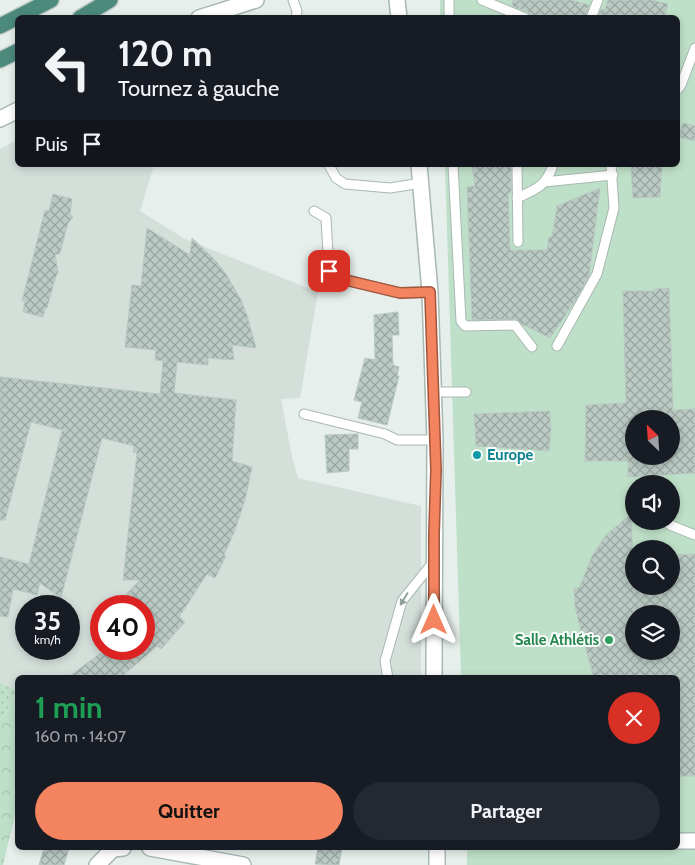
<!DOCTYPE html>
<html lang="fr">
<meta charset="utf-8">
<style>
:root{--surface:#171b24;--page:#242831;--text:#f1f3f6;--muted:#9ea1a6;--accent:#f4845f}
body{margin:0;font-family:Cabin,sans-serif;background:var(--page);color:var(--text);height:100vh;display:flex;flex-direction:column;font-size:19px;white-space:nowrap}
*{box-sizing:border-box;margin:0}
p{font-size:16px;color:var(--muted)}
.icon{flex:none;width:28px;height:28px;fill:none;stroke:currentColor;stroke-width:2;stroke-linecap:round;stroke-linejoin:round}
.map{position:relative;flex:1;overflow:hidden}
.drawer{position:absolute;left:15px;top:675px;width:665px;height:175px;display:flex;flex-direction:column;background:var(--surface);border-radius:8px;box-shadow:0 2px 8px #0003}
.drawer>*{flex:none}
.hud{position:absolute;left:15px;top:15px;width:665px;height:152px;border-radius:8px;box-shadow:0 2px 8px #0003;background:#171b24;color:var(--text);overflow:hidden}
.needle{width:32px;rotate:335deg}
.controls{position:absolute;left:625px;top:410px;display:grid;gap:10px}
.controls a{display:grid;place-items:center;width:55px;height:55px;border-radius:50%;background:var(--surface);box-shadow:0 2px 8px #0003;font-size:25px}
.speed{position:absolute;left:15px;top:595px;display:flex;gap:10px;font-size:25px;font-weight:700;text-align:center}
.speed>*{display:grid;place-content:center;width:65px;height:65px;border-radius:50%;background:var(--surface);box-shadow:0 2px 8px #0003;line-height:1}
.speed small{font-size:12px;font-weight:400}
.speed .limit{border:8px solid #d22;background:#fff;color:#111}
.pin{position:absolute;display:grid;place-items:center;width:42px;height:42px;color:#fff;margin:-21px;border-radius:10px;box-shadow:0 2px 8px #0006}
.me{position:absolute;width:55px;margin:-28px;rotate:0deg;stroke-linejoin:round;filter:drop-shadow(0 0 4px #0008)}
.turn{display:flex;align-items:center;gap:18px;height:105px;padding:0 20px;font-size:22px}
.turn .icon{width:65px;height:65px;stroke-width:2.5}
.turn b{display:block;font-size:35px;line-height:42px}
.then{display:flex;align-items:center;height:48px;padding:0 20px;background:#0003;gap:10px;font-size:19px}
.round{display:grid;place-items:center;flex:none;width:52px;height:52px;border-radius:26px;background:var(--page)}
.headline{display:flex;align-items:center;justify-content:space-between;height:85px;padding:0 20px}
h1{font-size:30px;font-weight:700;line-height:38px;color:#1e9e55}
.cta{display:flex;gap:10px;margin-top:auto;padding:10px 20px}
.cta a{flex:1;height:58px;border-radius:30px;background:var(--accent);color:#111;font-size:20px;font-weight:700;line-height:58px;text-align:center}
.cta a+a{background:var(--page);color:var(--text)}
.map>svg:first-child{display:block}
</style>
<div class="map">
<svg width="695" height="865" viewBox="0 0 695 865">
<defs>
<pattern id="grass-dots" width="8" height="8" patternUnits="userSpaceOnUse" patternTransform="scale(1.25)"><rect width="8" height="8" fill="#bfe0c8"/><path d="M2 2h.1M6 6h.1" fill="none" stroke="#a4c1ad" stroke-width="1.8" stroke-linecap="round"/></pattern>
<pattern id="forest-crowns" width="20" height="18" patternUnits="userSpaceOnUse" patternTransform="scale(1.25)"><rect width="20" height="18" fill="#bfe0c8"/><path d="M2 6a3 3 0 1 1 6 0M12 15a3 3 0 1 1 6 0" fill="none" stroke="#a4c1ad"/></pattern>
<pattern id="building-cross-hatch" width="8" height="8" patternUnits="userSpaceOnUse" patternTransform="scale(1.25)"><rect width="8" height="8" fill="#bbcac4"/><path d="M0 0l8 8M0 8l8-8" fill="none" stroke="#98a6a0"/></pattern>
</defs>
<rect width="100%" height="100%" fill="#e6efeb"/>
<path fill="#d4dfda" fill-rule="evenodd" d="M17,140L18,165H154L140,211L185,239L318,292L300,398L281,399L292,457L298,478L421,506V677L18,678L17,699L0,692V149ZM26,606H69V649H26ZM101,606H144V649H101Z"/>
<polygon fill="url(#grass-dots)" points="0,683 18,691 0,722"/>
<polygon fill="url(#forest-crowns)" points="14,698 18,699 17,807 3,865 0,865 0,722"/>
<path fill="#bfe0c8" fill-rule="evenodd" d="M440,0H695V865H467V848H678V678L461,677L445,165H678V18L440,17ZM634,419H671V456H634ZM634,484H671V521H634ZM634,549H671V586H634ZM634,614H671V651H634Z"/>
<g fill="url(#building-cross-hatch)" stroke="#b8c9c2" fill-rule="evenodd">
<polygon points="513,0 571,0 589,5 585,18 531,18 528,12 512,6"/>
<polygon points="608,0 652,0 668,4 664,18 598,18 601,9 605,10"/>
<polygon points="683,123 695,126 695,141 679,137"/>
<polygon points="472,165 511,165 511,193 508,193 510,250 547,250 549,237 552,237 557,206 600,188 589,276 576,299 550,338 522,324 517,319 472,320 467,187 475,186"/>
<polygon points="631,165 662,165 660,197 633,198"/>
<polygon points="53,194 72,199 70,214 73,217 68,223 60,253 55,255 58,272 55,279 47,308 45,309 43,317 23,312 25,301 22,301 45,210 49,211"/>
<polygon points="147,228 190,255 192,238 215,260 226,274 241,300 247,315 256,348 232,345 234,360 208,358 208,365 177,362 174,393 236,400 232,461 252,467 245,500 235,530 224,555 226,556 215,578 207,574 179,617 185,622 161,649 157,646 120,678 67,678 106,649 144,649 144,606 115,606 140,580 123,580 137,453 133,452 134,446 102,438 61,598 40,583 37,595 13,589 8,617 0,616 0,557 29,564 62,430 31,422 5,520 0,520 0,377 160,394 163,361 155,360 156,350 125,347 132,285 141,286"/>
<path d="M669,288L673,410L695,409V473L628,477V461H585L586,405L626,403L623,291H654V289ZM634,419H671V456H634Z"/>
<polygon points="398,312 399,335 392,335 393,365 399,367 397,376 399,376 387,425 358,418 362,402 354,400 365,358 375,360 374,315"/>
<polygon points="550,411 551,430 549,451 476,446 474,414"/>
<polygon points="358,434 358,449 349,449 349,471 327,473 325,435"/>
<path d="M631,514L634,586H671V555L695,554V776H678V678H594L580,628L575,606L574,588H579L592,556L605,536ZM634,614H671V651H634Z"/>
<polygon points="44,848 69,848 64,865 39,865"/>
<polygon points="318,848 342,848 339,865 315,864"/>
</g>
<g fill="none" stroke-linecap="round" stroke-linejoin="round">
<g stroke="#a8b8b2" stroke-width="11">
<g id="service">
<polyline points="293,0 297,11 296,18"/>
<polyline points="482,0 525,18"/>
<polyline points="449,18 449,0"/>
<polyline points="591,18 598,0"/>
<polyline points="678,89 681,85 695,48"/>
<polyline points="329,165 336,178 345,184 390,188 421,183"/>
<polyline points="453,165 461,321 465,326 515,325 532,347"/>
<polyline points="517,165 518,242"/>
<polyline points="544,182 613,175"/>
<path d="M517,198C537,189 546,186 553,165"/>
<polyline points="314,211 326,218 329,271 337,277 400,293 430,292"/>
<polyline points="557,346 597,274 614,208 611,165"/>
<polyline points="433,392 466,392"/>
<polyline points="304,414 385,434 397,440 435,440"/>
<polyline points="667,521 670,525 695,535"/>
<polyline points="388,678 385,661 402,601 434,561"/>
</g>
</g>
<g stroke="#a8b8b2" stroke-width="18">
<g id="minor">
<polyline points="199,18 256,0"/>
<polyline points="0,119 18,110"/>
<polyline points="678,841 695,841"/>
<polyline points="150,848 243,865"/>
<polyline points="97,865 113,849 123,848"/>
</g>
</g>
<g stroke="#a8b8b2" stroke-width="18">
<g id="tertiary">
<polyline points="397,0 399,18"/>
<polyline points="419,165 430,292 435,440 434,678"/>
<polyline points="437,848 437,865"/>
</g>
</g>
<g stroke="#c2cac8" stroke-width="18">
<g id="trunk">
<polyline points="80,18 110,0"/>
<polyline points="0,26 51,0"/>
<polyline points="0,60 18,51"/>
</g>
</g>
<use href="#service" stroke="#fff" stroke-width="9"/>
<use href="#minor" stroke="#fff" stroke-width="15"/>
<use href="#tertiary" stroke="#fff" stroke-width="15"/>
<use href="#trunk" stroke="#4c8a7c" stroke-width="15"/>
</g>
<defs><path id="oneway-solid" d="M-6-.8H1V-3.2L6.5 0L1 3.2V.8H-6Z" transform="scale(1.25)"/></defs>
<use fill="#92a09c" href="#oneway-solid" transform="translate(404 599) rotate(121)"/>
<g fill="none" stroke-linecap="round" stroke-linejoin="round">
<g stroke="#9f563e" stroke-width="12">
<polyline id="route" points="329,271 337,278 400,293 430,292 436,470 434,534 434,620"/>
</g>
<use href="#route" stroke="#f4845f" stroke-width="9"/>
</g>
<circle fill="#0f9aa8" stroke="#f7fbf9" stroke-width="2" cx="477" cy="455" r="5"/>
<circle fill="#2e9e5b" stroke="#f7fbf9" stroke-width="2" cx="609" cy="640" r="5"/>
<g text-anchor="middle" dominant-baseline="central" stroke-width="4" stroke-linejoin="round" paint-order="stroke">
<g font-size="15" font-weight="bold" fill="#0d838f" stroke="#f7fbf9" text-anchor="start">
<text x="487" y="455">Europe</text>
</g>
<g font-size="15" font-weight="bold" fill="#27864d" stroke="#f7fbf9" text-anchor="end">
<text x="599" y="640">Salle Athlétis</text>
</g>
</g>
</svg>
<div class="controls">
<a><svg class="needle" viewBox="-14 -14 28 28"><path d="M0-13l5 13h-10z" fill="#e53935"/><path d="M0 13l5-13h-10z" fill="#9ea1a6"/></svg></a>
<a><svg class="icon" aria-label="sound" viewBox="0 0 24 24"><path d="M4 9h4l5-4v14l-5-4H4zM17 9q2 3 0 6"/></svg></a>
<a><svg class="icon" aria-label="search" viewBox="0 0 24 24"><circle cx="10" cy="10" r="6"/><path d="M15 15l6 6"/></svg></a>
<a><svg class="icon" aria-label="layers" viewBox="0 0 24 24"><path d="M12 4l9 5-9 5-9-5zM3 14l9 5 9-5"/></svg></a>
</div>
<div class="speed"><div>35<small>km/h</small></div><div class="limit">40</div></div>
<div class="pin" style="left:329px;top:271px;background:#d93025"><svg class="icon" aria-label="arrive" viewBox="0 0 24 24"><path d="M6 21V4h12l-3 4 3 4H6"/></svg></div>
<svg class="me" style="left:434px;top:620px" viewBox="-20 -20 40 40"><path d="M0-17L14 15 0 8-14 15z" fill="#f4845f" stroke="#fff" stroke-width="4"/></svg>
<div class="hud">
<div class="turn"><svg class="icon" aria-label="left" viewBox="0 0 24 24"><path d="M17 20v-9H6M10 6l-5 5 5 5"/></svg><div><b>120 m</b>Tournez à gauche</div></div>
<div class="then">Puis<svg class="icon" aria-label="arrive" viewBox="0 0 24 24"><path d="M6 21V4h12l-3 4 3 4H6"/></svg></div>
</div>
<section class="drawer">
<div class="headline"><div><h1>1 min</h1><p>160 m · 14:07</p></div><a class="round" style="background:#d93025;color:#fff"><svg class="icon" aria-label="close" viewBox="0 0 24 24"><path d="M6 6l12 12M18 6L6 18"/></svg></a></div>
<div class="cta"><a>Quitter</a><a>Partager</a></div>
</section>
</div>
